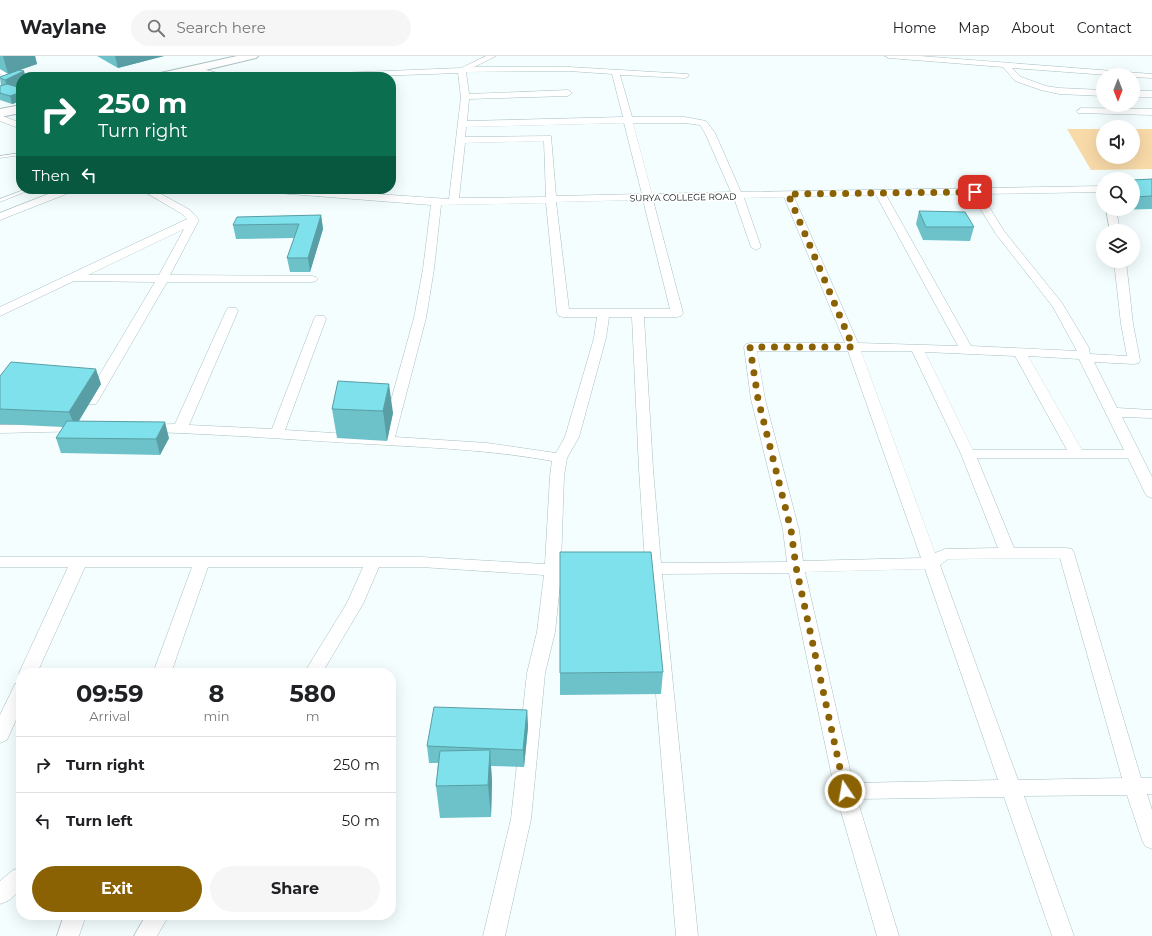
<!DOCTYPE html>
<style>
:root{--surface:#fff;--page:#f6f6f6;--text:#202124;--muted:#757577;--line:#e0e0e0;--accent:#8b6203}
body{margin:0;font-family:Montserrat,sans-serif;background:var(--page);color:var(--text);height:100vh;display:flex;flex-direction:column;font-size:15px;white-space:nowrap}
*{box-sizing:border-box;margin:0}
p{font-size:13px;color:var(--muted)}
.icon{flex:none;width:22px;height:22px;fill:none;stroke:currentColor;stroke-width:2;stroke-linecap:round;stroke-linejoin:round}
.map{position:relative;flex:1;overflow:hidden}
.side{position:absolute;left:16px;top:612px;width:380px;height:252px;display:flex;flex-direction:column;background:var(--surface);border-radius:16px;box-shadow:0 4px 16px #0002}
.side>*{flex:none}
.top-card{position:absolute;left:16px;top:16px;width:380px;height:122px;border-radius:16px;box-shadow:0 4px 16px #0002;background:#0b6e4f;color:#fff;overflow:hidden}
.needle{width:26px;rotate:180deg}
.buttons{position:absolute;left:1096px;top:12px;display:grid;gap:8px}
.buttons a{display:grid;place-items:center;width:44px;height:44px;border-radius:50%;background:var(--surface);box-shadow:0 4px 16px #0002;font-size:20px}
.pin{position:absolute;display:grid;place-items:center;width:34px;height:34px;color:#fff;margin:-17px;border-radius:8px;box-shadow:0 2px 6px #0006}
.me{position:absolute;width:44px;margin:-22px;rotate:348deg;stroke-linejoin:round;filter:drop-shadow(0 0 3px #0008)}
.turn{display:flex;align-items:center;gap:14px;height:84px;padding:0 16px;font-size:18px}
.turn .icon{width:52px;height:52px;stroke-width:2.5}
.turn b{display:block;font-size:28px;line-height:34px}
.then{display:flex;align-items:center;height:38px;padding:0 16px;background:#0003;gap:8px;font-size:15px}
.eta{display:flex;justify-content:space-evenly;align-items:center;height:68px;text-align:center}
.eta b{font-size:24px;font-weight:700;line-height:28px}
.cta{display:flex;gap:8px;margin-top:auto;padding:8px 16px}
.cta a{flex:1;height:46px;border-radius:24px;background:var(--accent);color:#fff;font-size:16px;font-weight:700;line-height:46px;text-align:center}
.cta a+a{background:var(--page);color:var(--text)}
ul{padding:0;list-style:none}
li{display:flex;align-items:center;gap:12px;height:56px;padding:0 16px;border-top:1px solid var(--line)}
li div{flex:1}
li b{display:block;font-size:15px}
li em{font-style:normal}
header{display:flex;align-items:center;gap:24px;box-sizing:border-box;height:56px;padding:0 20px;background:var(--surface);border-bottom:1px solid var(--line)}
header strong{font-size:19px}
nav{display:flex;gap:22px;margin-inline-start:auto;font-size:14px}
.search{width:280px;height:36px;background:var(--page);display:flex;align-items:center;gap:10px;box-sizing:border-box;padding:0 14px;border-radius:22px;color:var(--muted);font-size:15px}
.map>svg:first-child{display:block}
</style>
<header>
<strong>Waylane</strong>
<div class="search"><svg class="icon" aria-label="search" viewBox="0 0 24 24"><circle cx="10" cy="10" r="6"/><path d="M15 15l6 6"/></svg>Search here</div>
<nav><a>Home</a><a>Map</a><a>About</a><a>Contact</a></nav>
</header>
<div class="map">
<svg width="1152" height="880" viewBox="0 0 1152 880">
<rect width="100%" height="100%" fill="#f4feff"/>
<polygon fill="#f8daa8" points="1067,73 1103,73 1103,101 1133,101 1133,73 1152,73 1152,113 1091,114"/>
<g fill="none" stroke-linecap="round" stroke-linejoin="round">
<g stroke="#a8c0c3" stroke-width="1">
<g id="service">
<polygon points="21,97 21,99 0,102 0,100"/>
<polygon points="26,133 32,133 0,146 0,143"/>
</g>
</g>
<g stroke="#a8c0c3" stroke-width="1">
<g id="minor">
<path d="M486,0H496L474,11H569L688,18L689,20L685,22L620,19L632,61H685L706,65L715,77L741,136L1103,130V136L981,138L1004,175L1062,247L1089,292L1090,298L1127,300L1121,268L1114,205H1126L1133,268L1140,304L1139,307L1134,308L1094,306L1117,352L1152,354V362L1122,361L1152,421V442L1147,440L1145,437L1128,402H977L1014,492H1066L1072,493L1074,497L1141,722H1152V738H1147L1152,754V793L1145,790L1142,784L1127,739L1024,740L1074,880H1052L1004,741L857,743L899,880H877L835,735L789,517L662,518L698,880H676L646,518L627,517L625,513L627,509L645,507L639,413L632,261H609L606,282L579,381L567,402L564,420L561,508L581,507L587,509L589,513L587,517L561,519L555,576L545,617L531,763L505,880H483L511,763L527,617L537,576L544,519L421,511H379L363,548L322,617H304L347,547L363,511H208L171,617H153L192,511H85L37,617H21V621L19,617L68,511H0V501H421L545,508L550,420L552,405C497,395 442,392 386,389C307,385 227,378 147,376L142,375L140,372L142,369L175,368L226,255L228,252H236L238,255L189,369L272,373L314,263L316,260H324L326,263L285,374L381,380L414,262L423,213L431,149L264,136L259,133H304L449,143L461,41L458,17L349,21H285L289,19L461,12ZM569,15L612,18L623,61L467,65L469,43L568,40L572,37L568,34L469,38L466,16ZM624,67L642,138L556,140L551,80L465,81L466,71ZM633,67H685L700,69L705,77L731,136L652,138ZM544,85L546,141L459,142L465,87ZM971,138L996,178L1053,251L1077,295L971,290L886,139ZM876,139L958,290L858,287L794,141ZM784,141L845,287H750L746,288L744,291L751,343L783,474L787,506L661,507L653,413L644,261H677L681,260L683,257L653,144L734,142L751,191L756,194L761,191L744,142ZM643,144L670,253H569L556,146ZM546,147L557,257L559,260L563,261H597L594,282L565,381L556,397L487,387L395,381L426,262L434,213L441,149ZM757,295H848L921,502L803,505L799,474L765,343ZM861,295H912L961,398L998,492L945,493L935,497ZM925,296L1015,300L1067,394H973ZM1028,300L1079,303L1124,394H1082ZM1060,502L1122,722L1018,724L940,509L948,503ZM925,513L998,724L853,727L805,516Z"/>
<polygon points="885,0 920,0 1152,18 1152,22 1133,21 1133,19 1107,19 1012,12 1021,21 1046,30 1059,32 1103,34 1103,40 1059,38 1041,34 1015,25 1003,11 889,2"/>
<polygon points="191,11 194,11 226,19 227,21 214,21 191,15"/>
<polygon points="0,13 21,21 21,26 0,18"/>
<rect x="1133" y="35" width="19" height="6"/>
<polygon points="1081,52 1152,53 1152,59 1078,57 1077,55"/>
<polygon points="0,59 21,67 21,73 0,65"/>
<polygon points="61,133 75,133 74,135 0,164 0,157"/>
<path d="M140,133H152L190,154L199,164L170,219L312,220L316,221L318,223L316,225L312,226H167L98,345L96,348H86L84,345L155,226L74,225L0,260V251L187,163L182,158ZM184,173L159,219H88Z"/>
<polygon points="1106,153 1116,153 1120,175 1110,175"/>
<polygon points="83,368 88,369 90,372 88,375 0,377 0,369"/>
<polygon points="21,626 21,653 7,684 0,687 0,659 15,628"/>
<polygon points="21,812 21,834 8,845 0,848 0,825 13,814"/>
<polygon points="64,859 86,859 79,880 57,880"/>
<polygon points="146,859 169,859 157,880 134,880"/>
</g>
</g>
<g stroke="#a8c0c3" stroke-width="2">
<g id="primary">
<polygon points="237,0 258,0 256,2 176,21 154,21 156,18"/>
<polygon points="21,49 21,57 0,61 0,53"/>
</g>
</g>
<use href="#service" fill="#fff" fill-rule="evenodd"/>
<use href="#minor" fill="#fff" fill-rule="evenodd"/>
<use href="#primary" fill="#fff" fill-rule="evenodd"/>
</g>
<g fill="#6dc2ca">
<polygon points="0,0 35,0 37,8 20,14 21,21 21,30 18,31 21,32 21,45 12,48 0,44 0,30 1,30 0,21 8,18 0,13"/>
<polygon points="97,0 164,0 118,12"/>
<polygon points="1152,123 1152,153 1113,154 1112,153 1133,153 1133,124"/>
<polygon points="1101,124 1103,124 1103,144 1097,137"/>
<polygon points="919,155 974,171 970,185 923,184 916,168"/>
<polygon points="321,159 323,173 310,216 290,216 287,202 294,182 236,183 233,169"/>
<polygon points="0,320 101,328 79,365 169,382 160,399 61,397 56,382 63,371 0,368"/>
<polygon points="338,325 393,357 387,385 337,382 332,353"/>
<polygon points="663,616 661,638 560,639 560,617"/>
<polygon points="527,654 528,671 524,711 491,710 492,726 491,761 440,762 436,730 438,707 429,707 427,690"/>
</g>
<g fill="#599ea4">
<polygon points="3,0 35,0 37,8 8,18"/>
<polygon points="115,0 164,0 118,12"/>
<polygon points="24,15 26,21 21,21 21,30 9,36 5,24"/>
<polygon points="21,36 21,45 12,48 10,40"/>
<polygon points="321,159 323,173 310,216 308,202"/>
<polygon points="96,313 101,328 75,371 69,356"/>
<polygon points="389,328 393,357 387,385 383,355"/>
<polygon points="165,366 169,382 160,399 156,383"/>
<polygon points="527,654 528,671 524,711 523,694"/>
<polygon points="490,694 492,726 491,761 488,729"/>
</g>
<g fill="#7fe1eb" stroke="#599ea4">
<polygon points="19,14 24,15 5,24 0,22 0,21"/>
<polygon points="7,28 21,32 21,36 10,40 0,37 0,30"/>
<polygon points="1152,123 1152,140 1133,141 1133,124"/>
<polygon points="919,155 965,156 974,171 926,171"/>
<polygon points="321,159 308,202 287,202 299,168 233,169 237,161"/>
<polygon points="11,306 96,313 69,356 0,353 0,320"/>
<polygon points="338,325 389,328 383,355 332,353"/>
<polygon points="67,365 165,366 156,383 56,382"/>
<polygon points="560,496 651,496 663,616 560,617"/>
<polygon points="434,651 527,654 523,694 427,690"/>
<polygon points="490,694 488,729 436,730 440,695"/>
</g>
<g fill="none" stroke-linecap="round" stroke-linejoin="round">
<polyline stroke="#8b6203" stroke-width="7" stroke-dasharray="0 12.6" points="845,735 796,511 791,474 758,343 750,291 853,291 788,138 975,136"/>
</g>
<g text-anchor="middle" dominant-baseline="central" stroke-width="3.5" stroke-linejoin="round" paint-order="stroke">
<g font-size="9" fill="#091112" stroke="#fff">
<text transform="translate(683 141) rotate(-1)">SURYA COLLEGE ROAD</text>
</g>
</g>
</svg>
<div class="buttons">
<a><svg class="needle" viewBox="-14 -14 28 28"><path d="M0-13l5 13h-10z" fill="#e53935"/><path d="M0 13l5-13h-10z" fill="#757577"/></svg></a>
<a><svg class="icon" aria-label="sound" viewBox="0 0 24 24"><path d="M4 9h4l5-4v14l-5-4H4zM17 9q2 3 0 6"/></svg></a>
<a><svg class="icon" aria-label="search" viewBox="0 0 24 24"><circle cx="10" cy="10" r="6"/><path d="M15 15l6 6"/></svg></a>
<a><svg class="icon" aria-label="layers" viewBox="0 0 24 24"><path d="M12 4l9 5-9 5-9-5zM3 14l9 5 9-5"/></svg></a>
</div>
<div class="pin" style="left:975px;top:136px;background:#d93025"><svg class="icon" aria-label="arrive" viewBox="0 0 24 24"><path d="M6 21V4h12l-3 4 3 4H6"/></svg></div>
<svg class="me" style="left:845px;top:735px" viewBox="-20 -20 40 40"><circle r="17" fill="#8b6203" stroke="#fff" stroke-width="3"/><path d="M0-11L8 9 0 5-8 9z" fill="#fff"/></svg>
<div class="top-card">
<div class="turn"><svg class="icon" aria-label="right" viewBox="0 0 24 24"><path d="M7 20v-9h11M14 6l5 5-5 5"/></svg><div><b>250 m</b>Turn right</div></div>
<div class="then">Then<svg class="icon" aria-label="left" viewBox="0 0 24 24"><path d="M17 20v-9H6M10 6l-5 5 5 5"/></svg></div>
</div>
<section class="side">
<div class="eta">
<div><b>09:59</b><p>Arrival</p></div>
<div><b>8</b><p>min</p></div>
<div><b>580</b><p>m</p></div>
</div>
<ul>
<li><svg class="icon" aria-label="right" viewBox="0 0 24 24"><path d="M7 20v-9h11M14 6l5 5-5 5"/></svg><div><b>Turn right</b></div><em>250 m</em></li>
<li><svg class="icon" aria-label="left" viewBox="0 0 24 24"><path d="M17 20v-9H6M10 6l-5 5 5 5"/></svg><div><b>Turn left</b></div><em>50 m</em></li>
</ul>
<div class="cta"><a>Exit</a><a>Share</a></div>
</section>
</div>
